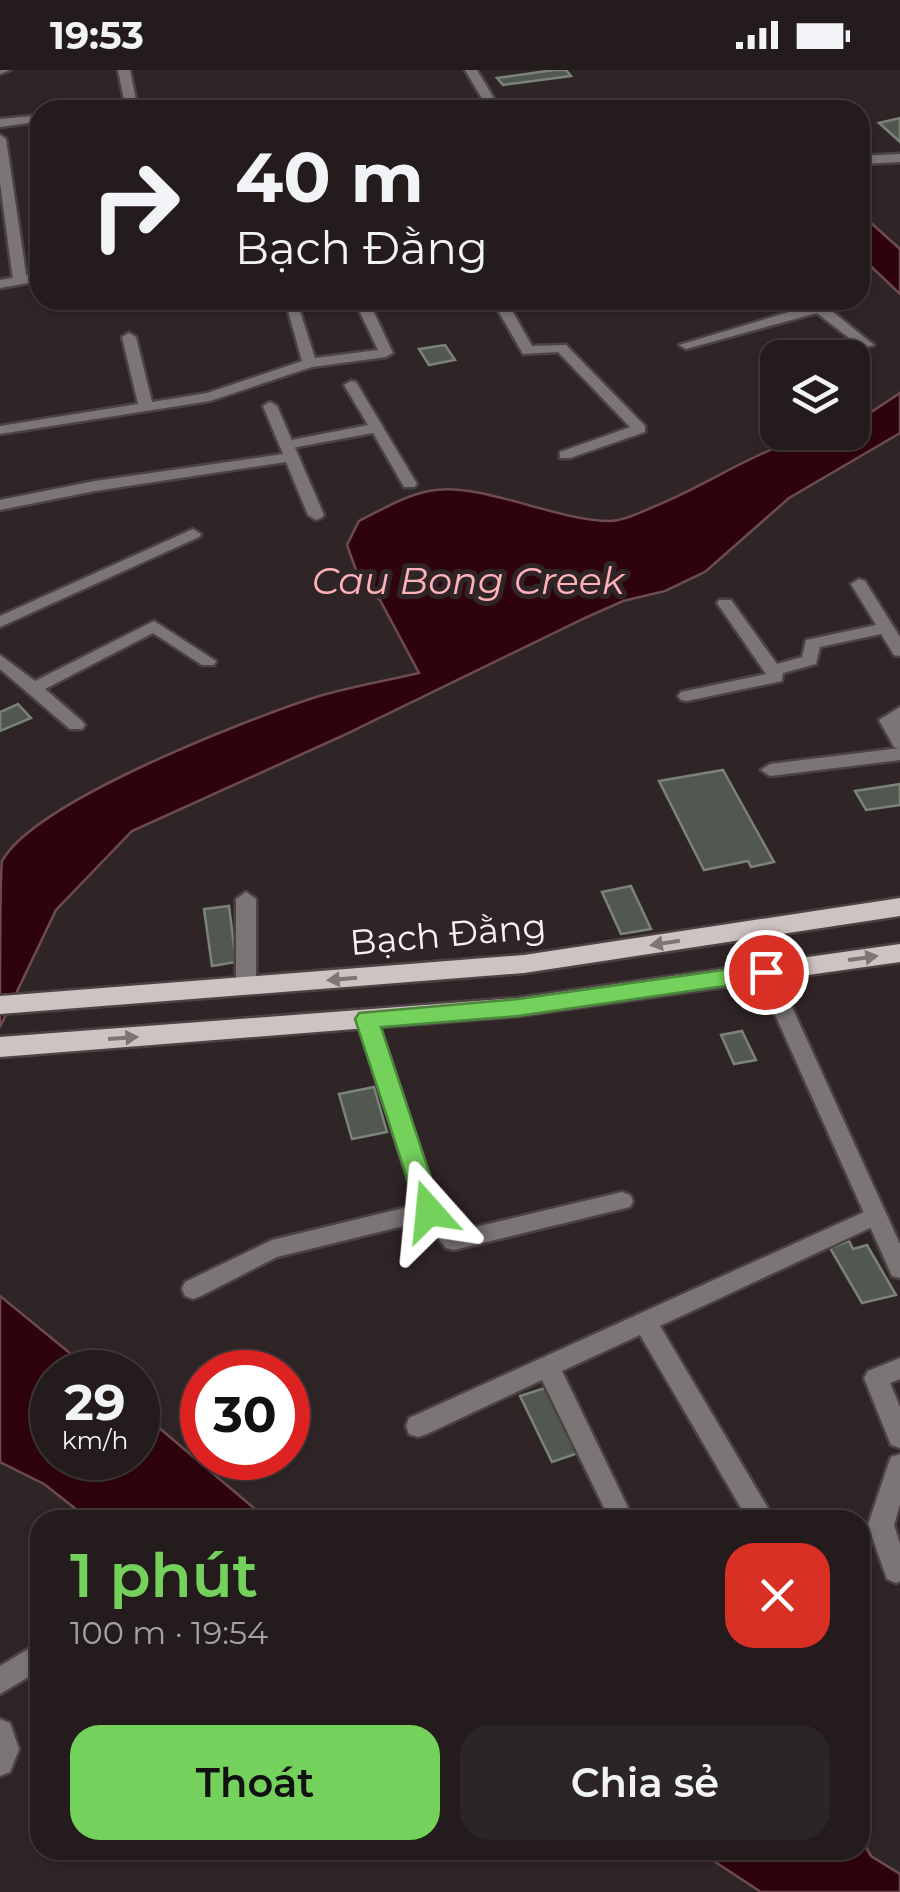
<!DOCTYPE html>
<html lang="vi">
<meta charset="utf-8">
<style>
:root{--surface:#241c1c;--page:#2c2525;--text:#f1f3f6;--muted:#a3a1a3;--line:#413a3b;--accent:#74d25c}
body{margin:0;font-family:Montserrat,sans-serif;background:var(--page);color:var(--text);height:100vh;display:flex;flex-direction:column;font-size:38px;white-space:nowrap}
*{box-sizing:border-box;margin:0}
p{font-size:32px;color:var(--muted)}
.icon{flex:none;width:55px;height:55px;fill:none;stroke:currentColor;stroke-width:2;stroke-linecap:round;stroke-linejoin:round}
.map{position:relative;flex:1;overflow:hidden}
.details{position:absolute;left:30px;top:1440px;width:840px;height:350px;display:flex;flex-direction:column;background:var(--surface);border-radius:30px;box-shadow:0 2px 8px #0004,0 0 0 2px var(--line)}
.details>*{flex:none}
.guide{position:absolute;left:30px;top:30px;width:840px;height:210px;border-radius:30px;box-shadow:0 2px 8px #0004,0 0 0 2px var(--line);background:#241c1c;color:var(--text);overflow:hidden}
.tools{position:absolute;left:760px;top:270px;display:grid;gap:20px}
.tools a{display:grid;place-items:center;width:110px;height:110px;border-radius:20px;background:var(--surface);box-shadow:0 2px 8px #0004,0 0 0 2px var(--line);font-size:50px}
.speed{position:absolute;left:30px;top:1280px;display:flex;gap:20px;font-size:50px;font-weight:700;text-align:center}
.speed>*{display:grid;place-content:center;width:130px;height:130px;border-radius:50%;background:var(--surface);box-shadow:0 2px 8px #0004,0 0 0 2px var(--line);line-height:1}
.speed small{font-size:25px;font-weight:400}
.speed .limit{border:15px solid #d22;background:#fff;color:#111}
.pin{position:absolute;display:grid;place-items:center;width:85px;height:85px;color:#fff;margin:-42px;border:5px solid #fff;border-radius:50%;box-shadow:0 2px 10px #0007}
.me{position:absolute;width:110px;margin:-55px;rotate:342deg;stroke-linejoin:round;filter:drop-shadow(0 0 8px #0008)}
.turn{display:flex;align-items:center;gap:35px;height:210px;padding:0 40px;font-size:45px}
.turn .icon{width:130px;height:130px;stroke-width:2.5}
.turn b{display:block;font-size:70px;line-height:85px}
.round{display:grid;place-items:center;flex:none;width:105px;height:105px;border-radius:30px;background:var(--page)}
.headline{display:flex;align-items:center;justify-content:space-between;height:170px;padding:0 40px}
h1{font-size:60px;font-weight:600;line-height:75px;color:var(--accent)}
.primary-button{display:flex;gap:20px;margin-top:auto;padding:20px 40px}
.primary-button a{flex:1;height:115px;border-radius:30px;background:var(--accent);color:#111;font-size:40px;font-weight:600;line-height:115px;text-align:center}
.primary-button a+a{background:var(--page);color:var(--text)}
.status{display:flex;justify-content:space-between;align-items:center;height:70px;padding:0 50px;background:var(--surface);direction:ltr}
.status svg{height:28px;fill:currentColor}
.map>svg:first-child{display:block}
</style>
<div class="status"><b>19:53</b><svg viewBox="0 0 49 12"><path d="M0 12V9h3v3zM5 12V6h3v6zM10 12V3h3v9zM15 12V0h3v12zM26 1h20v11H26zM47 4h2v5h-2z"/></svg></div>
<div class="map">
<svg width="900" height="1822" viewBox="0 0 900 1822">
<rect width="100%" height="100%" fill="#302526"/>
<g fill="#2f030c" stroke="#6c4b51" stroke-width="2.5">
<polygon points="860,143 900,179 900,224 860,186"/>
<path d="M900,323V363L789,428L705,502L665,521L623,531L585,548L342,666L132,761L56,840L0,957C0,933 0,803 2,791C35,731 248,649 316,627C349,617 385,611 419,603L380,530L362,517L347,475L359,451C381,440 404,426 429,421C477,410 555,451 610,451C624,451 641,442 653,437C724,409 773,363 852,362L853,354Z"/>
<polygon points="0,1226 93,1302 52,1302 52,1388 138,1388 138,1340 268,1450 90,1450 44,1414 0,1392"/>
<polygon points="860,1767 871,1786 900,1804 900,1822 761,1822 697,1780 860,1780"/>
</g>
<g fill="#51584f" stroke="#7b8379" stroke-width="2.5">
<polygon points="554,0 566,0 571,6 503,15 497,8"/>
<polygon points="900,48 900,72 879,53"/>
<polygon points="445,275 455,290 429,295 419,279"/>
<polygon points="18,634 31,648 0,661 0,642"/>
<polygon points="723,700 774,792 751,797 748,791 704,800 659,711"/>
<polygon points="900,714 900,735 866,740 855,721"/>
<polygon points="631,816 651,859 621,864 602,822"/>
<polygon points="229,836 236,892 212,896 204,839"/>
<polygon points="742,961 756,990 734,994 721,965"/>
<polygon points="374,1017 387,1062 352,1069 339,1024"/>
<polygon points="849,1171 853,1179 867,1175 896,1225 862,1233 830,1178"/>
<polygon points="548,1317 581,1382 552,1392 520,1326"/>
</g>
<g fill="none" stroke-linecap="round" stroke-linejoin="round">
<g stroke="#4c4243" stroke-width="5">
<g id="service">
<polygon points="118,0 130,0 138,40 126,40"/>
<polygon points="284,35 288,36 291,40 279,40"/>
<polygon points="32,46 36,48 36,52 0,57 0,49"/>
<polygon points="0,65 6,69 27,210 20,214 13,210 0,113"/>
<polygon points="285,230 297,232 315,288 378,280 354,230 368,230 393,283 386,287 312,297 210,331 0,364 0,356 138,334 122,267 129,263 136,267 152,332 207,323 302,291"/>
<polygon points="492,230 506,230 532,276 566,275 645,356 645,362 570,388 560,388 560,382 630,357 558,282 523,284"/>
<polygon points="805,230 818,230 874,275 862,278 817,243 686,279 679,275 809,236"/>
<polygon points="351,311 356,312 417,414 414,417 404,417 373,363 286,379 279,375 286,371 368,355 344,315"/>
<polygon points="859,509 865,511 900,567 900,586 894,585 881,564 820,577 816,594 783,603 782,611 687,631 681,630 678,626 681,622 766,604 717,533 719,530 731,530 777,594 802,587 806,570 876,555 851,514"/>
<polygon points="900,637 900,679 894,677 879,650"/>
<polygon points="766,895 776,902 900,1174 900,1208 892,1206 889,1199 756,902"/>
</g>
</g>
<g stroke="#4c4243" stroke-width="5">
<g id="minor">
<polygon points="0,0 10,0 0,4"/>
<polygon points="465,0 477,0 501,40 489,40"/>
<polygon points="900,84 900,92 860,94 860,86"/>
<polygon points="40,203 40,211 0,218 0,210"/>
<polygon points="270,332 277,336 324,445 321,448 316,450 308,445 286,392 95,421 0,440 0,430 95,411 283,384 263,336"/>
<polygon points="193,459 201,464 199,467 0,557 0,546"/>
<polygon points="154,551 216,591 214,595 202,595 153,563 45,619 82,651 85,655 82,659 70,659 0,599 0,585 35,611"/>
<polygon points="900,678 900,690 770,706 761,700 770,694"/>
<polygon points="246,822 256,829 256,917 246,924 236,917 236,829"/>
<polygon points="367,941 374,944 377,949 439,1137 459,1161 622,1122 630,1125 633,1131 630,1137 454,1180 446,1178 424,1151 277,1187 201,1226 193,1229 185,1226 182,1219 185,1212 272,1170 416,1135 357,949 360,944"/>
<polygon points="875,1137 883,1140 886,1146 883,1152 660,1256 775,1450 748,1450 640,1265 562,1301 634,1450 610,1450 542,1310 427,1364 418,1367 409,1364 406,1356 409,1348"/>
<polygon points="900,1288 900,1309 890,1313 900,1337 900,1378 891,1375 864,1308 868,1301"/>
<polygon points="900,1384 900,1434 894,1455 900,1474 900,1511 896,1513 887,1509 868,1455 888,1395 891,1387"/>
<polygon points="40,1572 40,1600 0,1624 0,1596"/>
<polygon points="0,1649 10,1653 19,1679 10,1702 0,1706"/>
</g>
</g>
<g stroke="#4c4243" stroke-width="5">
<g id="primary">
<polygon points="900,828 900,846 524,903 0,944 0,926 524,885"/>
<polygon points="900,874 900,892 518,946 0,987 0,967 518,928"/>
</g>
</g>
<use href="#service" fill="#7b7575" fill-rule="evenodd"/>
<use href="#minor" fill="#7b7575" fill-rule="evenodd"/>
<use href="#primary" fill="#cfc2c3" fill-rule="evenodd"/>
</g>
<defs><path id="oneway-solid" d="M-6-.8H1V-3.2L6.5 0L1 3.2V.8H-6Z" transform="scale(2.5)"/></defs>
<g fill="#807474">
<use href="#oneway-solid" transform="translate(665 873) rotate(171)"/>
<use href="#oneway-solid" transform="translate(863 888) rotate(-8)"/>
<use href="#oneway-solid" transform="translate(342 909) rotate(175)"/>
<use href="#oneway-solid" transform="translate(123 968) rotate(-4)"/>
</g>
<polygon fill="#74d25c" stroke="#4b883c" stroke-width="2.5" points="766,894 777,902 766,910 518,946 381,957 442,1141 438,1148 429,1151 420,1148 355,949 359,943 518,929"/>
<g text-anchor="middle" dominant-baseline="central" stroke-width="10" stroke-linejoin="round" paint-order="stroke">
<g font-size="35" fill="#faf2f2" stroke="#302526">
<text transform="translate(448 864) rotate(-5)">Bạch Đằng</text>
</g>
<g font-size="38" font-style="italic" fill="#feb1b7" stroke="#302526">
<text x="468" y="510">Cau Bong Creek</text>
</g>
</g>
</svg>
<div class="tools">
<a><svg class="icon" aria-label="layers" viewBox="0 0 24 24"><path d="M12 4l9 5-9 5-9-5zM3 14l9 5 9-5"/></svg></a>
</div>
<div class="speed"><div>29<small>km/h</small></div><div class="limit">30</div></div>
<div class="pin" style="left:766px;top:902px;background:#d93025"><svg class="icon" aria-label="arrive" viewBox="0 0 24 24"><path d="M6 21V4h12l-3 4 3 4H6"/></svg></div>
<svg class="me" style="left:429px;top:1141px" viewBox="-20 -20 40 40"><path d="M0-17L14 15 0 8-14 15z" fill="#74d25c" stroke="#fff" stroke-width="4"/></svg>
<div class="guide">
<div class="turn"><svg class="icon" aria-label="right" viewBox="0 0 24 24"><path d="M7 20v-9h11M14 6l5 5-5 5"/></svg><div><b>40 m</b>Bạch Đằng</div></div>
</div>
<section class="details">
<div class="headline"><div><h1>1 phút</h1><p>100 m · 19:54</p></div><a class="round" style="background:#d93025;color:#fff"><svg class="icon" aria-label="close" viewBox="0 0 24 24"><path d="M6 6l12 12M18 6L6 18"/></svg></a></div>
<div class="primary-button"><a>Thoát</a><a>Chia sẻ</a></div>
</section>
</div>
